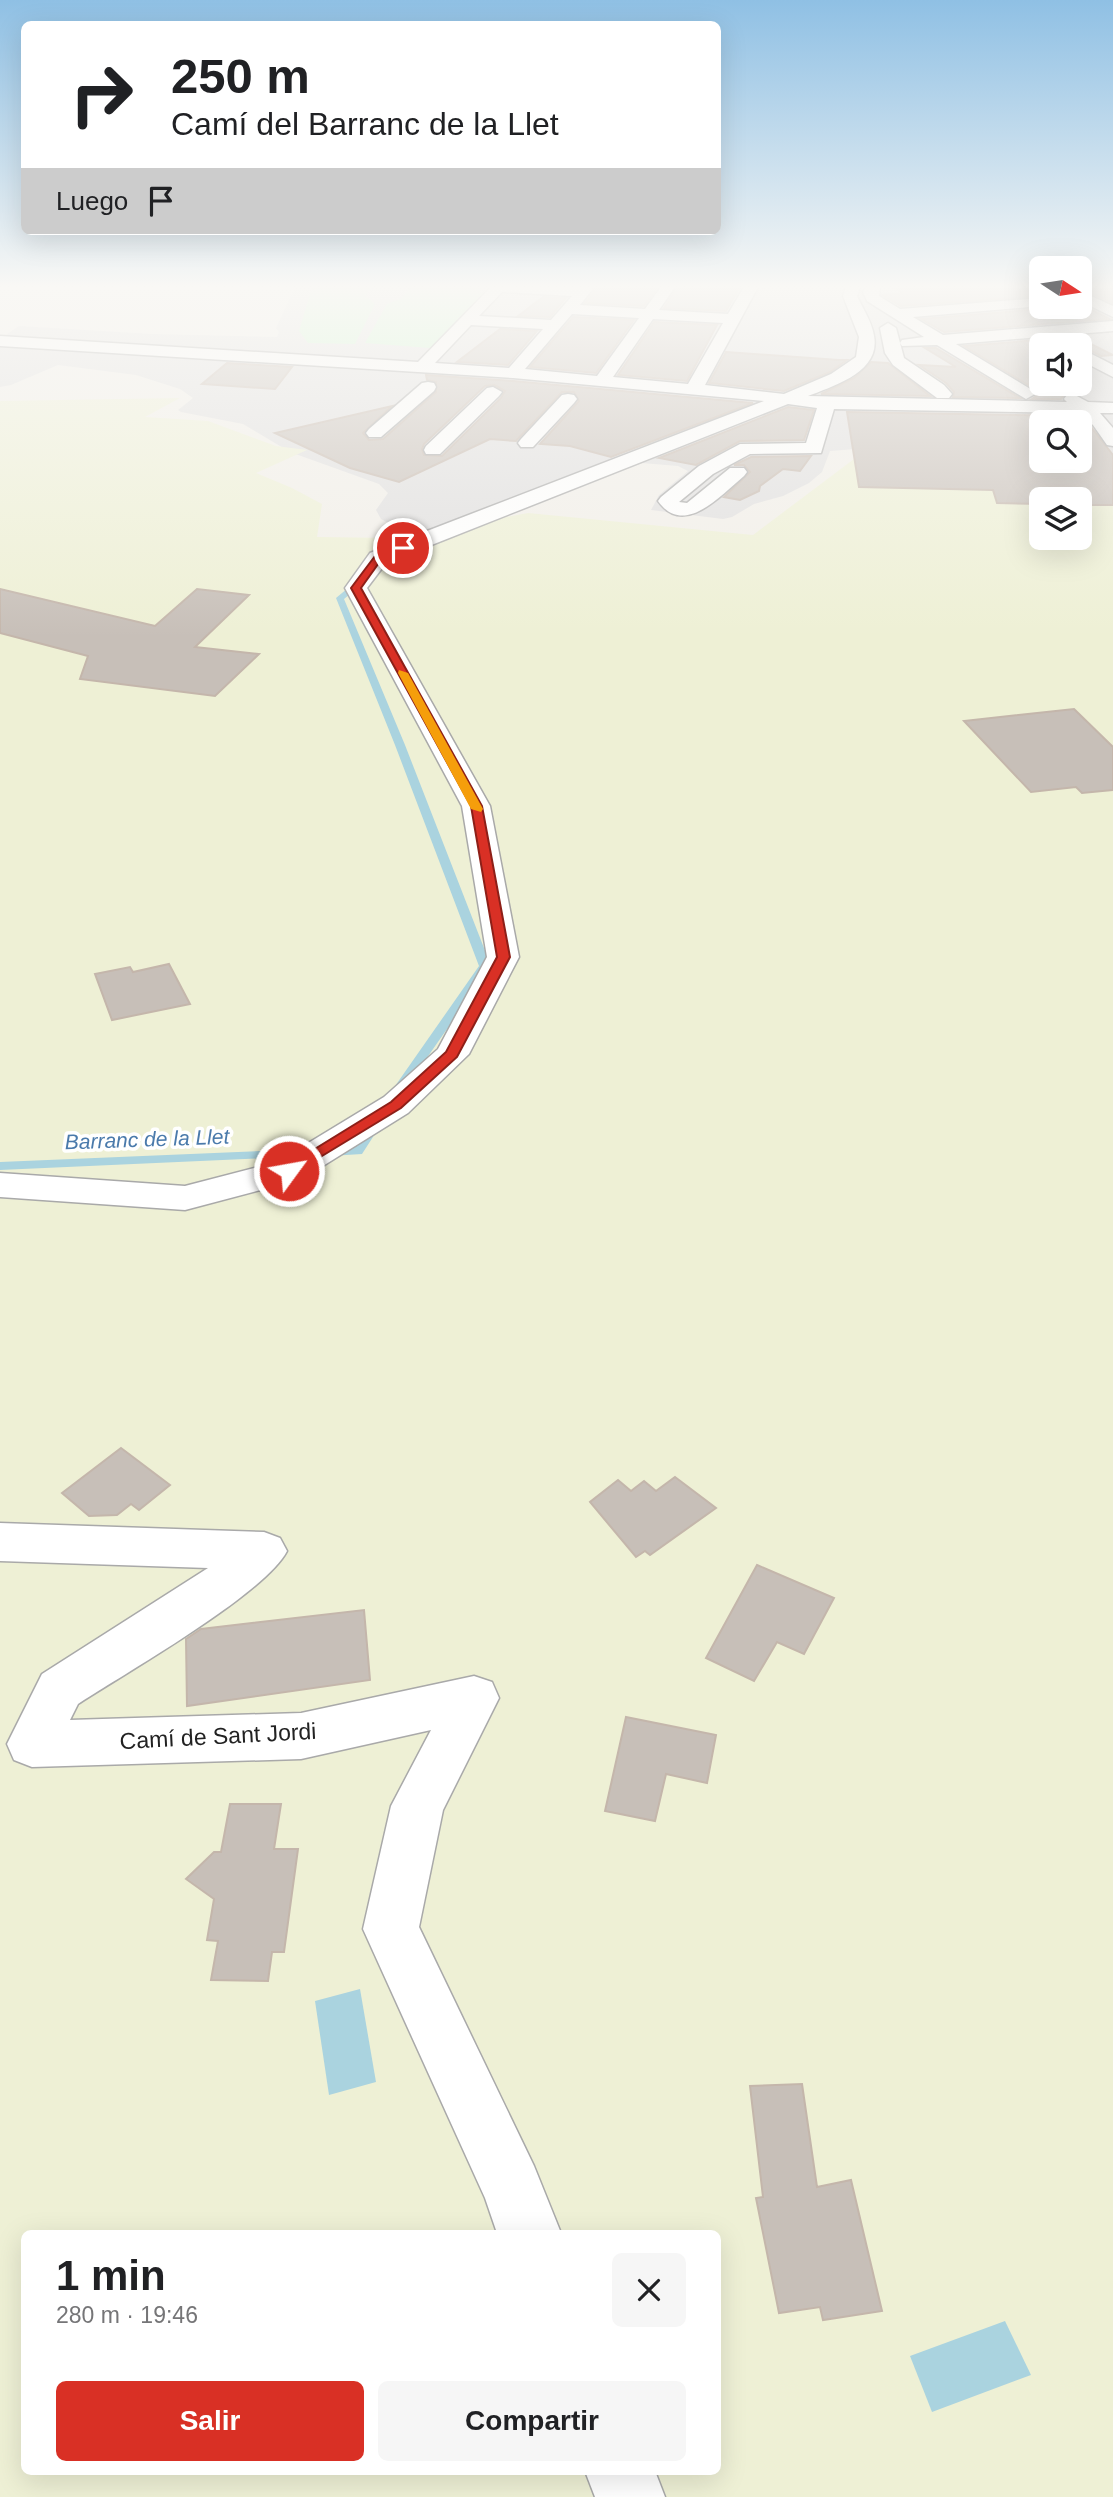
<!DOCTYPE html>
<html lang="es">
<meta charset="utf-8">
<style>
:root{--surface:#fff;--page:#f6f6f6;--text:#202124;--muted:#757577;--accent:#d93025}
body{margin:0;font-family:Helvetica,sans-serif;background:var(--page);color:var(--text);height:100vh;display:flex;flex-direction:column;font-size:26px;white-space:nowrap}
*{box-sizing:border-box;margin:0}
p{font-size:23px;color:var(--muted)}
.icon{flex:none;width:38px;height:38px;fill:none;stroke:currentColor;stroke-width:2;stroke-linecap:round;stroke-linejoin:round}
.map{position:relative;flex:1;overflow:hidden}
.sheet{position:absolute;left:21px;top:2230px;width:700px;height:245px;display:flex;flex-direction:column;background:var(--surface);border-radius:10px;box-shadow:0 7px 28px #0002}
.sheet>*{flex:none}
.banner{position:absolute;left:21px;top:21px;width:700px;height:214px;border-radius:10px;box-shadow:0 7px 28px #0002;background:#fff;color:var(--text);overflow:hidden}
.needle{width:46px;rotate:102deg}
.buttons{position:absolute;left:1029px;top:256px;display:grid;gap:14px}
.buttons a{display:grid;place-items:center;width:63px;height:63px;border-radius:10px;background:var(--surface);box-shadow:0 7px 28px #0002;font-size:35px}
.pin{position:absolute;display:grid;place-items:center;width:60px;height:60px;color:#fff;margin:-30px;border:4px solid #fff;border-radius:50%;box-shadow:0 2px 7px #0007}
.me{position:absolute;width:77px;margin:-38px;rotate:58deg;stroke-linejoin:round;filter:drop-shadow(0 0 5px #0008)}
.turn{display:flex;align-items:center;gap:24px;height:147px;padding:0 35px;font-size:32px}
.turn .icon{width:91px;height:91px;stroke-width:2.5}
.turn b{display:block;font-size:49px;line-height:60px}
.then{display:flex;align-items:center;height:66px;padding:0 35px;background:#0003;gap:14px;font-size:26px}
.round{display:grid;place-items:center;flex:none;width:74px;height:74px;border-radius:10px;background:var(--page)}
.summary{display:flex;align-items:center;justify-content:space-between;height:119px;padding:0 35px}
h1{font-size:42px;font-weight:600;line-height:52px}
.action{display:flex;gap:14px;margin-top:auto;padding:14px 35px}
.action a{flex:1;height:80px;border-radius:10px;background:var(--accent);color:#fff;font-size:28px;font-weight:600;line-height:80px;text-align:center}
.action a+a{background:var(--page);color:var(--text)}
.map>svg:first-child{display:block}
</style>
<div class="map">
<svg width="1113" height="2497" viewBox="0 0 1113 2497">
<rect width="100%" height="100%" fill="#f2efe9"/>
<path fill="#e0dfdf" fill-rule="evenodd" d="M295,287H1041V306H1080V287H1113V458L1080,456V422H1041V455L868,448L830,451L822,472L809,483L783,496L754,504L732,517L723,519L651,510L659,495L688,471L678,466L642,463L449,536L403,531L381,519L376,510L388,493L379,484L290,452L243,424L181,412L178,410L193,398L180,389L136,375L58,365L11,385L0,387V339L19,326L152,334L277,337L279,332L276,328ZM1041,345H1080V383H1041Z"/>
<path fill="#eef0d5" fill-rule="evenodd" d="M180,398L145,417L208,421L276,446L307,450L256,473L292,488L322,504L317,537L391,538L528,513L753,535L866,450L1041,456V460H1113V2497H0V401ZM1041,499H1080V537H1041ZM24,2233H718V2471H24Z"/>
<g fill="#c8facc">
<polygon points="312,287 371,287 366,296 375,304 355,344 308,343 299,331"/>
<polygon points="410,287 490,287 482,288 478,293 484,293 430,348 365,343 387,304 402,298"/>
</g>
<g fill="#aad3df">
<polygon points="360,1989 376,2082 329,2095 315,2001"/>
<polygon points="1005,2321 1031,2375 932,2412 910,2356"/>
</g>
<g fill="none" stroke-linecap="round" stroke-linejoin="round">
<g fill="#aad3df" fill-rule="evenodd">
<polygon points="360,578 367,580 344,599 405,745 491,966 403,1092 399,1093 393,1089 479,966 395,745 336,598"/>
<polygon points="374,1122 380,1126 362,1154 330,1156 323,1152 330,1148 353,1147 369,1123"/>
<polygon points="310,1149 315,1150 317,1153 315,1156 0,1170 0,1162"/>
</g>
</g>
<g fill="#c7bfb8" stroke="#c4b6ab" stroke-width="2" fill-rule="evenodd">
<polygon points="593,287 658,287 644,306 585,303 594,292"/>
<polygon points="677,287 740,287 726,311 664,308"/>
<polygon points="893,287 1041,287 1041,296 901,306 882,295 903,293"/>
<polygon points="1080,287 1113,287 1113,303 1080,288"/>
<polygon points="543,297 566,298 550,317 518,316"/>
<polygon points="1080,304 1110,319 944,332 921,319 1041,309 1044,306 1080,306"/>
<polygon points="573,317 634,320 596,373 530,367"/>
<polygon points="654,322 717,325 687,381 618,375"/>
<polygon points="500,329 537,331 508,365 457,362"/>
<polygon points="1077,337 1113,355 1101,356 1080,345 1041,345 1040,381 1064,395 1061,399 1032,399 1038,395 1033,388 964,346"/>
<polygon points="925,348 936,348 1020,398 953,397 954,392 946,383 919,365 956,367"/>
<polygon points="726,352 839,360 847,360 830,372 784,391 709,383"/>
<polygon points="871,362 888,363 930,396 821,394 854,378"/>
<polygon points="227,363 292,367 275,389 202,384"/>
<path d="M426,375L513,381L753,403L611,457L570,446L540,444L579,401L574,392H562L516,441L490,439L399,482L350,468L275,433L392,406L363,433L369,440L383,439L436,392V382L427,380ZM494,385L505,391L501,398L442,456L424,455L422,449L424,444L485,386Z"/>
<polygon points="788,407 814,410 804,440 740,441 696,465 659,458"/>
<path d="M847,412L1078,416L1091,427L1113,455V505H1080V499H1041V504L997,503L993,490L859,487ZM1041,422H1080V460H1041Z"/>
<polygon points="811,456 800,471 783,469 760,486 759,491 740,500 724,497 750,472 744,465 734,465 751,457"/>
<polygon points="0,589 155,626 197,589 249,595 195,647 259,654 215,696 80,679 88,656 0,633"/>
<polygon points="1074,709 1113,747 1113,790 1082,793 1076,787 1031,792 964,721"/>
<polygon points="169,964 190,1004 112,1020 95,974 130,967 133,972"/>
<polygon points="121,1448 170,1485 139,1510 131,1504 117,1515 89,1516 62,1493"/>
<polygon points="675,1477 716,1508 650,1555 645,1551 636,1557 590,1502 618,1480 631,1491 644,1481 656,1491"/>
<polygon points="757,1565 834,1598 804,1654 777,1642 754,1681 706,1658"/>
<polygon points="364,1610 370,1680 187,1706 186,1639 201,1629"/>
<polygon points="626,1717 716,1735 707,1783 666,1774 655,1821 605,1811"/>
<polygon points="230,1804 281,1804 274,1849 298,1849 284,1952 272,1952 268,1981 211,1980 218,1941 207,1940 214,1899 186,1879 214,1852 221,1852"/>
<polygon points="802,2084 817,2187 851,2180 882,2311 823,2320 820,2307 779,2313 756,2198 763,2197 750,2086"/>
</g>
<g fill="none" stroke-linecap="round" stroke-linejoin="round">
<g stroke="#a9a9a9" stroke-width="3">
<g id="minor">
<path d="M491,287H590L592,290L580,305L645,309L661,287H675L659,310L728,314L744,287H758L705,385L784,394L831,374L856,357L859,337L843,296L846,287H860L857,296C863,309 872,322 874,336C881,372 833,386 808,396L1067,402L1064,399L1067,395L1073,394L1088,402L1113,403V413H1100L1113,428V446L1107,445L1093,425L1079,413L834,409L821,453L750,454L713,474L679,502L687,503L730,468H744L747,472L744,476C721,495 684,538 658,501L661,497L699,466L740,444L806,443L817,408L788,404L386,563L367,588L490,806L519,957L469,1054L408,1113L302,1179L185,1210L0,1197V1173L185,1186L277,1162L384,1097L438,1049L487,957L462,806L345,588L370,553L764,401L513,378L0,346V336L418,362ZM502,292L572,296L551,320L479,316ZM572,314L639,318L597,376L525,369ZM653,319L723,323L688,384L613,377ZM471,325L543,329L509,368L435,363Z"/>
<polygon points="866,287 880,287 879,296 900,309 1041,298 1041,306 913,317 943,335 1113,321 1113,331 956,344 1032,390 1035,394 1026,399 937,345 902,346 900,343 902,340 924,337 867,301 863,292"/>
<polygon points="1080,291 1113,306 1113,317 1080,301"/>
<polygon points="888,323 896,328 904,358 944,385 952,394 949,398 937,398 893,365 885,353 880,328"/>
<polygon points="1080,348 1113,365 1113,377 1080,360"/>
<polygon points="428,382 434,383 436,387 434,391 381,437 369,437 366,433 369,429 422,383"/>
<polygon points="493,387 502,392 499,396 440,454 426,454 424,450 426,446 487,388"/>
<polygon points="568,394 574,395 577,399 574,403 533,447 521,447 518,443 521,439 562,395"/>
<path d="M0,1523L264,1532L280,1538L287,1551C265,1594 124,1674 78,1704L70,1720L301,1713L474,1676L492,1682L499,1698L443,1810L419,1927L534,2166L561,2233H497L485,2198L363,1929L391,1806L431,1730L301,1759L32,1767L14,1760L7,1744L42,1674L208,1568L0,1561Z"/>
<polygon points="585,2471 655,2471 665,2497 595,2497"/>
</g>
</g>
<use href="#minor" fill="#fff" fill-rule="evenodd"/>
</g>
<linearGradient id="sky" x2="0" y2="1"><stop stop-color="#8fc0e4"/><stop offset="0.45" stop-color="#f9f8f5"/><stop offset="1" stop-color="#f9f8f5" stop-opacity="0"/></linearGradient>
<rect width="1113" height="637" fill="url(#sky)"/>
<polygon fill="#d93025" stroke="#8d1f18" stroke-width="2" points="403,545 406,550 381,560 361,588 482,806 510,957 457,1057 401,1108 289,1176 284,1175 282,1171 284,1168 391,1102 446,1052 497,957 471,806 351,588 375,556"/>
<polygon fill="#f59e0b" points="399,670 408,673 483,809 481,812 471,809 398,673"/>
<g text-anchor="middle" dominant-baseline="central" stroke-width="7" stroke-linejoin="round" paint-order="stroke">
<g font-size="21" font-style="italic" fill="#4a7aab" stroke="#fff">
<text transform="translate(147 1139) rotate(-2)">Barranc de la Llet</text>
</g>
<g font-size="23" fill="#222" stroke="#fff">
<text transform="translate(218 1736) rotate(-3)">Camí de Sant Jordi</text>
</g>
</g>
</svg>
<div class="buttons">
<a><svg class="needle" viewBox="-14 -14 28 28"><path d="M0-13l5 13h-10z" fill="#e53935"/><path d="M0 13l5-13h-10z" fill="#757577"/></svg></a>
<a><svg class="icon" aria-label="sound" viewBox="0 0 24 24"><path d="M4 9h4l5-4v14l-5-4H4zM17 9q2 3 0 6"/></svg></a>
<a><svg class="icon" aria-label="search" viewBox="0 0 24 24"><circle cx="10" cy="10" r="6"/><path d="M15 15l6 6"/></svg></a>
<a><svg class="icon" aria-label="layers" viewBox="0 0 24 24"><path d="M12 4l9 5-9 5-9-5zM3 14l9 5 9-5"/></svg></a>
</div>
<div class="pin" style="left:403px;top:548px;background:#d93025"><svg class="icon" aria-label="arrive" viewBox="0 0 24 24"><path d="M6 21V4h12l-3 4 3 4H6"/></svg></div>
<svg class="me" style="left:289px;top:1171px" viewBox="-20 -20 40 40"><circle r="17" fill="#d93025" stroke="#fff" stroke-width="3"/><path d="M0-11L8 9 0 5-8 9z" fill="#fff"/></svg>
<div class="banner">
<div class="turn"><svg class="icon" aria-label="right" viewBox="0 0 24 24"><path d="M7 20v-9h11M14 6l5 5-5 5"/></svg><div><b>250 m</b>Camí del Barranc de la Llet</div></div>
<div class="then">Luego<svg class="icon" aria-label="arrive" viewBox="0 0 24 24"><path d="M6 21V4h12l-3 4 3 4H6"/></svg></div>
</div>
<section class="sheet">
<div class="summary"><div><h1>1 min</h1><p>280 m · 19:46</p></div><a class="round"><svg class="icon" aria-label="close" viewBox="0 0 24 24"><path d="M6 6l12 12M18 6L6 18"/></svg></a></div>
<div class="action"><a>Salir</a><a>Compartir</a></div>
</section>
</div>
